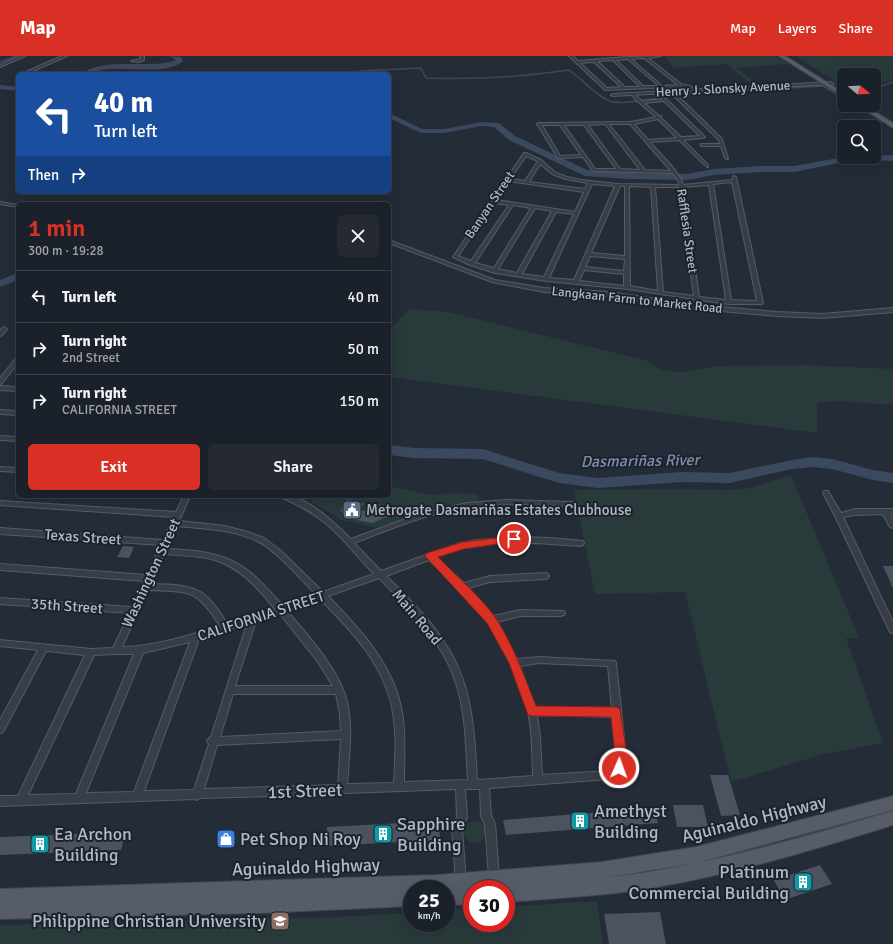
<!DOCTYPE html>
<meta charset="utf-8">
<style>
:root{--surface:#1b212a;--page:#242932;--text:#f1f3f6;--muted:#a0a3a8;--line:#393e47;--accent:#d93025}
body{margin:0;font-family:Signika,sans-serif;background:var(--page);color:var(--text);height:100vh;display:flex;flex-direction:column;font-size:15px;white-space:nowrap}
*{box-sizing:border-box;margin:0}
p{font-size:13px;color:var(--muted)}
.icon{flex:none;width:22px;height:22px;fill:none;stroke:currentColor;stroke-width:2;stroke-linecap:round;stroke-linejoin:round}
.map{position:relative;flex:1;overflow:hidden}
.details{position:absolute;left:16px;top:146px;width:375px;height:296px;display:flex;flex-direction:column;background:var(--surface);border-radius:6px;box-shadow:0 4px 16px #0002,0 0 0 1px var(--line)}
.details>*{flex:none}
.banner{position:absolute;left:16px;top:16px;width:375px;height:122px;border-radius:6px;box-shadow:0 4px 16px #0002,0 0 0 1px var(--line);background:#1a4fa0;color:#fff;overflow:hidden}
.needle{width:26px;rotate:108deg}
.controls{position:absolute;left:837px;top:12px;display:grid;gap:8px}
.controls a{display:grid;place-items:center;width:44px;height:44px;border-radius:6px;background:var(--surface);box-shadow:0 4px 16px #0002,0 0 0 1px var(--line);font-size:20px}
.speed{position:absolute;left:403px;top:824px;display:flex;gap:8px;font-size:20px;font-weight:700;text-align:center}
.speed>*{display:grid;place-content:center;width:52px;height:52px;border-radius:50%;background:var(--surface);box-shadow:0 4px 16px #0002,0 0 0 1px var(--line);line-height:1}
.speed small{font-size:10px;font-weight:400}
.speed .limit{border:6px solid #d22;background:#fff;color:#111}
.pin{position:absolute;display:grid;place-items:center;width:34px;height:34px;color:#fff;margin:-17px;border:2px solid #fff;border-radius:50%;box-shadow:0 1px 4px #0007}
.me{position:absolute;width:44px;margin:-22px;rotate:2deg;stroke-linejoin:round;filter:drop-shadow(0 0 3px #0008)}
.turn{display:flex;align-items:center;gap:14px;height:84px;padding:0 12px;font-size:18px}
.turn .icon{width:52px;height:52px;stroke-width:2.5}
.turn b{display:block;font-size:28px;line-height:34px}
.then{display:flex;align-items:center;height:38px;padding:0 12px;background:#0003;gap:8px;font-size:15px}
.round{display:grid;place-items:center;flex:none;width:42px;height:42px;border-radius:6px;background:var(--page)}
.headline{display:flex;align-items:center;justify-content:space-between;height:68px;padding:0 12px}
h1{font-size:24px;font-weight:600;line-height:30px;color:var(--accent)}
.action{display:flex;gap:8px;margin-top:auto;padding:8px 12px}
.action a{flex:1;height:46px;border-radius:6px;background:var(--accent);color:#fff;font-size:16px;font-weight:600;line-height:46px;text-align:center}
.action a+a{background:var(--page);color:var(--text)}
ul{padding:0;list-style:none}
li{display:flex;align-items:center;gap:12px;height:52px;padding:0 12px;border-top:1px solid var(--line)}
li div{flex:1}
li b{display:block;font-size:15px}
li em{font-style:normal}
header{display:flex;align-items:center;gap:24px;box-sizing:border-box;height:56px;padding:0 20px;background:var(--accent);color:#fff}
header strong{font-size:19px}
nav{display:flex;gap:22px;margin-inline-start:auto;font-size:14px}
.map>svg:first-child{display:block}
</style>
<header>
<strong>Map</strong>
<nav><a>Map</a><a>Layers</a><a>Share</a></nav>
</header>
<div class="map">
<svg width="893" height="888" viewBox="0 0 893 888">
<rect width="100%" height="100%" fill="#242c38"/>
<g fill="#293a3b">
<polygon points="664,0 776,0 789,8 737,12 754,26 750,27 726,8 674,12"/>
<polygon points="795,0 893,0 893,24 874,29 874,19 844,19 844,31"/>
<polygon points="409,253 448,256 648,305 661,314 681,316 717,310 803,309 893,313 893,349 836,345 817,347 817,377 389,321 389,275"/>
<polygon points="791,419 859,582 846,582 883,687 824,698 731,726 685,536 595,538 574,434 673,433 729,434 750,432"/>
<polygon points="389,430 431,439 454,437 477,438 480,444 424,456 377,472 342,464 311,446 316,441 315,440 389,440"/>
<circle cx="475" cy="776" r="11"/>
<polygon points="597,845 603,888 0,888 0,869 337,861 412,857 412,867 446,867 446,854 472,853 472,867 506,867 506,851"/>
</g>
<polygon fill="#3b495f" points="369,446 393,451 389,458 365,453"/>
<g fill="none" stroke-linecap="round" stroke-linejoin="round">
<g stroke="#3b495f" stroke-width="1.5">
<polyline points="0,6 16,0"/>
<path d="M359,15L421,12L426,22C474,24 521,21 569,14C582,23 596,40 610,45C623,50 661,41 677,39C725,34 774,33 823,30L835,37"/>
<polyline points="874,33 893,26"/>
</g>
<g fill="#3b495f" fill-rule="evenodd">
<path d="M170,0L181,1L183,5C167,19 131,11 110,13C100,13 92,18 82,18C102,0 149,14 176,4Z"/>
<polygon points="0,29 18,31 18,35 0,33"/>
<polygon points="389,57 422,73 444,73 482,66 499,67 515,80 587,114 628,117 687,118 714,113 760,110 794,110 844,101 893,99 893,105 859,103 794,116 760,116 714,119 687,124 628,123 585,120 509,84 494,71 482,70 444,77 421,77 389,62"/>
<polygon points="18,217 18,224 0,231 0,224"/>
<polygon points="389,389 414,392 483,393 559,417 598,422 682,416 730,417 792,404 813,401 832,403 873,414 893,417 893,427 873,424 832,413 813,411 792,413 730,427 682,426 598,432 559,427 483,403 414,402 389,399"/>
</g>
</g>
<g fill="#4b5361">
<polygon points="347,443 364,447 360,454 389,460 372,467 352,463 354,459 340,455"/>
<polygon points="123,490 134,491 129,502 117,501"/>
<polygon points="883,510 893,510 893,532"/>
<polygon points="710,719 728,719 740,759 721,760"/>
<polygon points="673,749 703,749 708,771 677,771"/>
<polygon points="654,752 658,767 506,779 503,764"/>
<polygon points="439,765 440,784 326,790 327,771"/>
<polygon points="126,776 121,794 0,799 0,781"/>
<polygon points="231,776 229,790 220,791 222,777"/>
<polygon points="820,809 832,828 784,844 774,824"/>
<polygon points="660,856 666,888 609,888 604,858"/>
</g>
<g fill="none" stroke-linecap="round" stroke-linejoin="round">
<g stroke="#565c66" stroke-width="2">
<g id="minor">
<polygon points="20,0 25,0 0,11 0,9"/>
<polygon points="62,0 67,0 26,18 21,18"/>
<polygon points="140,0 144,0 144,4 139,6 131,5 141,3"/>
<path d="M569,0H573L578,5L626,1L627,0L629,1L661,0L648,2L681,28L690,30L697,35L694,36L688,32L680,30L678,31L605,34ZM644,2L678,29L662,30L631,3ZM628,3L659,30H643L616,4ZM613,4L640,31H625L597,5ZM594,6L621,31L607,32L580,7Z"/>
<polygon points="671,35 673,35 722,83 728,103 725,102 721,90 701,90 701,88 720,88 719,84 671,37"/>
<path d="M631,37H633L642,45L666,43L705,81L703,82L683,84L708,109V111H707L679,84L650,86C658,96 681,117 683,129L732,124L733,120L736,121L763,247L762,248H729L699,244L700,246L697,248L695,247L694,243L628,233L546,225L495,217L470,209L453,201L524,97H526L541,104L556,117L567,121L581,124L618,128L679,129L678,124L673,117L594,115H593L583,101L558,102L537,68L539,67L631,66L656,61L635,43ZM664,45L700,80L681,81L661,62V60H659L644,47ZM658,63L677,82L648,84L634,68ZM605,68L606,69L640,114L620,113L588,69ZM609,68H630L671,115L645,114ZM542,69H560L581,99L560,100ZM564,69H584L616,113H595ZM526,100L538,105L525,125L510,123ZM540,108L554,119L566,123L588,127L585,133L529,126ZM508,125L584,136L575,156L496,144ZM732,126L757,245L731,244L713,128ZM592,128L615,130L574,224L549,222ZM709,129L726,244L699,241L683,131ZM620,130H625V200L591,197ZM629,130L651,131L658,235L630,230ZM655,131H679L694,240L663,236ZM494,147L509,149L471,205L458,200ZM513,149L531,152L494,212L475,207ZM535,152L552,155L517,217L498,213ZM556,156L574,158L544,221L522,218ZM590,200L625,203L624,215L585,211ZM584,214L624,218V230L579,225Z"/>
<polygon points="0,146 18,149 18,151 0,148"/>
<polygon points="389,184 495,224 544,232 609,236 697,249 777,256 822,258 893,252 893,256 822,262 777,260 697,253 609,240 544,236 492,226 389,187"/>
<polygon points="4,271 7,273 2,279 0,280 0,274"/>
<polygon points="18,301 18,307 2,327 0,328 0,322 16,302"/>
<polygon points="0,330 18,331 18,335 0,334"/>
<polygon points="0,354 18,355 18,359 0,358"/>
<polygon points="0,380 18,381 18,385 0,384"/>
<polygon points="0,411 18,412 18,416 0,415"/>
<polygon points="824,435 828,435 841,457 855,453 893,453 893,457 890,458 893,463 893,472 890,471 883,458 855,459 843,461 893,566 893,577 890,576 889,574 835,460 823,437"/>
<path d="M184,440H190L179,465L225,470L248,476L264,482L281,495L323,536L374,518C356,500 341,478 320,463C308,454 296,448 283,442L282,440C284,440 288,439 291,440C310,444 337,469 351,483L419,458L467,447L506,444L573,446L575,448L573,450H571C537,449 502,446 468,451C428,457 391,473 354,487L381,515L460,487L478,484L522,481L550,482L583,485L584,487L583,489L580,490L536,487L493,488L464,492L436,501L464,527L490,520L545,517L548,518L549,520L548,522L545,523L490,526L468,532L493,560L520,554L564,555L565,557L564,559L561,560H520L497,566L506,582L517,603L539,601L615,605L616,607L626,700C623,712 622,719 610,723L489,732L491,759L495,768L500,833H490L485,769L481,760L480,733H465L467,761L462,772L466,826L465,830L461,831L457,830L456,826L452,772L457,761L456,733L345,737L342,738H340L200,742L197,744L195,743L0,750V740H18L85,599L46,595L3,676L0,677V664L38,594L0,590V584L91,593L113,592L130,557L0,548V542L132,551L144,525L0,514V508L147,519L161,489L0,478V472L163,484L174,461L0,449V445L176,456ZM177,470C204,473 234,473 259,486C278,496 300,523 316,538L283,550C268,533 251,513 230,504C210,495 188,494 167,493ZM164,498C184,500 207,499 225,508C245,517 261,536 275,553L227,568C222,559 216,550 209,543C194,527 171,529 150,528ZM429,504L457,531L458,533L460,534C482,556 498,579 510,607C517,623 524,639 528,656C533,677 532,699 533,720L477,724C475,691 474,656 463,624C449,582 417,550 386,520ZM379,522C408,552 441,583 455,624C466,656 466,691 468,724L404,726C404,703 406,679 402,656C394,609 360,573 328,540ZM148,534C190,536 196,532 220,570C188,580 155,590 122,591ZM320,543C352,575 386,611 393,657C397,680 395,703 394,727L347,728C349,701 353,673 347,646C340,615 308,579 287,555ZM280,558L318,606L333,630H235L256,565ZM247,568L211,681L209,682L207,685L209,688L194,734L144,735L199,583ZM190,586L134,736L86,737L143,597ZM116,598H134L76,738L28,739L94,599ZM539,607L608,610L612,653L535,651L520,610ZM233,638H336L340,658L341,675L220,681ZM537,659L613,661C614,674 621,706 610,715L542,719L540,681ZM341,683L338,729L204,733L217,689Z"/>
</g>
</g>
<g stroke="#565c66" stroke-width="2">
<polygon id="tertiary" points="832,26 834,28 613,40 611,39 613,38"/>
</g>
<g stroke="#414751" stroke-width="2">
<g id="primary">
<polygon points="779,0 785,0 844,37 844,41"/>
<polygon points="857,49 864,49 893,67 893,72"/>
<path d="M893,740V754L696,807L603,822C702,811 797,783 893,755V769C815,793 738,817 657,831C607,840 556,842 506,846V833H500L505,830L474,832L475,833H472V848L446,849V833H412V850L260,857L0,863V833L437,819L602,806L696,791Z"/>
</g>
</g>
<use href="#minor" fill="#383e48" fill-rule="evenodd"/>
<use href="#tertiary" fill="#383e48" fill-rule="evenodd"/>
<use href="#primary" fill="#565d68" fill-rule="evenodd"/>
</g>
<path fill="#d93025" stroke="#8d1f18" d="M514,480L519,483L518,485L464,493L438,501C456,520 480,540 495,561C513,588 524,620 536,650L616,651L620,653L627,700L623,716L619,717L615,716L613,712L615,700L611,661L532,660L528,659L509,607L487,567L425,500L427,497L463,486Z"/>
<defs>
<g id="civic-square" transform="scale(1)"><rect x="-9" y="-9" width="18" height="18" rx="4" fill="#5c6f8a" stroke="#1d232d"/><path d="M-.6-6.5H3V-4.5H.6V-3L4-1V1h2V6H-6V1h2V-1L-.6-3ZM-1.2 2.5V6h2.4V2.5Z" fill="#fff"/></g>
<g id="building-square" transform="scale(1)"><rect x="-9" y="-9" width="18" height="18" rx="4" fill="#0f9aa8" stroke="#1d232d"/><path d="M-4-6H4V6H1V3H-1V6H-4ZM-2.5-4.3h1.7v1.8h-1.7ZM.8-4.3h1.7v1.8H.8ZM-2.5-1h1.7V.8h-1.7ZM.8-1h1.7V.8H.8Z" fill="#fff"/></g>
<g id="shop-square" transform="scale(1)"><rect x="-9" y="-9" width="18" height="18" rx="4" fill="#3f7fe0" stroke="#1d232d"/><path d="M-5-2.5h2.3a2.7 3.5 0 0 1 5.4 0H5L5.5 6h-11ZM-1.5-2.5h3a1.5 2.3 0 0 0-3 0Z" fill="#fff"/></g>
<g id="university-square" transform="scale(1)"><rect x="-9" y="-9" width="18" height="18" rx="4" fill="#8d6e63" stroke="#1d232d"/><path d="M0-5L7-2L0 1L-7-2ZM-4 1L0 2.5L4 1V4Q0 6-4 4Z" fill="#fff"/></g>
</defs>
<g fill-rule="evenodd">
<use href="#civic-square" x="352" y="454"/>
<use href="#building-square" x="580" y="765"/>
<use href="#building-square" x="383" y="778"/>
<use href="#shop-square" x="226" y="783"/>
<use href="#building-square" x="40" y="788"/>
<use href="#building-square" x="803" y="826"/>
<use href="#university-square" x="280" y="865"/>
</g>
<g text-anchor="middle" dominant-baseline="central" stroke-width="4" stroke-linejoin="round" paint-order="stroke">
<g font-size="13" fill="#b3b9c4" stroke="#1d232d">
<text transform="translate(723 33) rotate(-3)">Henry J. Slonsky Avenue</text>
<text transform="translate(490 149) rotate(-56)">Banyan Street</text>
<text transform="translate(687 175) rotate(82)">Rafflesia Street</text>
<text transform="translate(637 244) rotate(6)">Langkaan Farm to Market Road</text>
</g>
<g font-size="15" fill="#b3b9c4" stroke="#1d232d" text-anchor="start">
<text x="366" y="454">Metrogate Dasmariñas Estates Clubhouse</text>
</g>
<g font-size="15" fill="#b3b9c4" stroke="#1d232d">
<text transform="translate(83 481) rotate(4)">Texas Street</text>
<text transform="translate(151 517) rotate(-65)">Washington Street</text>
<text transform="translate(67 550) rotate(4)">35th Street</text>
<text transform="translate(261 560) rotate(-18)">CALIFORNIA STREET</text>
<text transform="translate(417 561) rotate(50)">Main Road</text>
</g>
<g font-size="16" font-style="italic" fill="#7d8eaa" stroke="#1d232d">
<text transform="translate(640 405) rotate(-1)">Dasmariñas River</text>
</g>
<g font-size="18" fill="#b3b9c4" stroke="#1d232d">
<text transform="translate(305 735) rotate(-2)">1st Street</text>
<text transform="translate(754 763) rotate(-14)">Aguinaldo Highway</text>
<text transform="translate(306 811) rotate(-2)">Aguinaldo Highway</text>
</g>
<g font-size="18" fill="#b3b9c4" stroke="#1d232d" text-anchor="start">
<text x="594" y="755">Amethyst<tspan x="594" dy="21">Building</tspan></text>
<text x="397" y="768">Sapphire<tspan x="397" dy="21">Building</tspan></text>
<text x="54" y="778">Ea Archon<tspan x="54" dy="21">Building</tspan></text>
<text x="240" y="783">Pet Shop Ni Roy</text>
<text x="789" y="816" text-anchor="end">Platinum<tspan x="789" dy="21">Commercial Building</tspan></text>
<text x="266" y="865" text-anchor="end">Philippine Christian University</text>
</g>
</g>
</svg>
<div class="controls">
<a><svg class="needle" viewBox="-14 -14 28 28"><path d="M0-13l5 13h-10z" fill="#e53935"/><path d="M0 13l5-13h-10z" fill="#a0a3a8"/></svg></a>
<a><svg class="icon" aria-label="search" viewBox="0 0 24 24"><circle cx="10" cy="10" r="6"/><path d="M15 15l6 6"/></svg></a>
</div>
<div class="speed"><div>25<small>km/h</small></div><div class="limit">30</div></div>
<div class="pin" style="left:514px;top:483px;background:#d93025"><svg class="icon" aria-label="arrive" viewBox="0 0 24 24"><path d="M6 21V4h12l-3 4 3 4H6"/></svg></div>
<svg class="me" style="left:619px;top:712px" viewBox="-20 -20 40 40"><circle r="17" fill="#d93025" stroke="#fff" stroke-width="3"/><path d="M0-11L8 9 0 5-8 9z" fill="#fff"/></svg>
<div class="banner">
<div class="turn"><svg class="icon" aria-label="left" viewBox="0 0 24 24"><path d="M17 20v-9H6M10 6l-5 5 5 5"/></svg><div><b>40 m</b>Turn left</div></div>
<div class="then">Then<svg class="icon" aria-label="right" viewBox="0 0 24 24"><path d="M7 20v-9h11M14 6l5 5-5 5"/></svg></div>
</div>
<section class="details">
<div class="headline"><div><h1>1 min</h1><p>300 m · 19:28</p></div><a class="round"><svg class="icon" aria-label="close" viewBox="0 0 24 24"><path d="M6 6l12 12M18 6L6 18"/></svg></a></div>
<ul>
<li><svg class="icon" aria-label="left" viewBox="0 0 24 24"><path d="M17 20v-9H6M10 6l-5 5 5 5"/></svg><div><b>Turn left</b></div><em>40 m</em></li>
<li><svg class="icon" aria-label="right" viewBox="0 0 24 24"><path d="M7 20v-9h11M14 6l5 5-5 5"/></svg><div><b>Turn right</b><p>2nd Street</p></div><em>50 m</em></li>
<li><svg class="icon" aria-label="right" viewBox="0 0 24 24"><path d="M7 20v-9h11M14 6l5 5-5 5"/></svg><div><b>Turn right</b><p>CALIFORNIA STREET</p></div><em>150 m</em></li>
</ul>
<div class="action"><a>Exit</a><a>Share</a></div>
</section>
</div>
